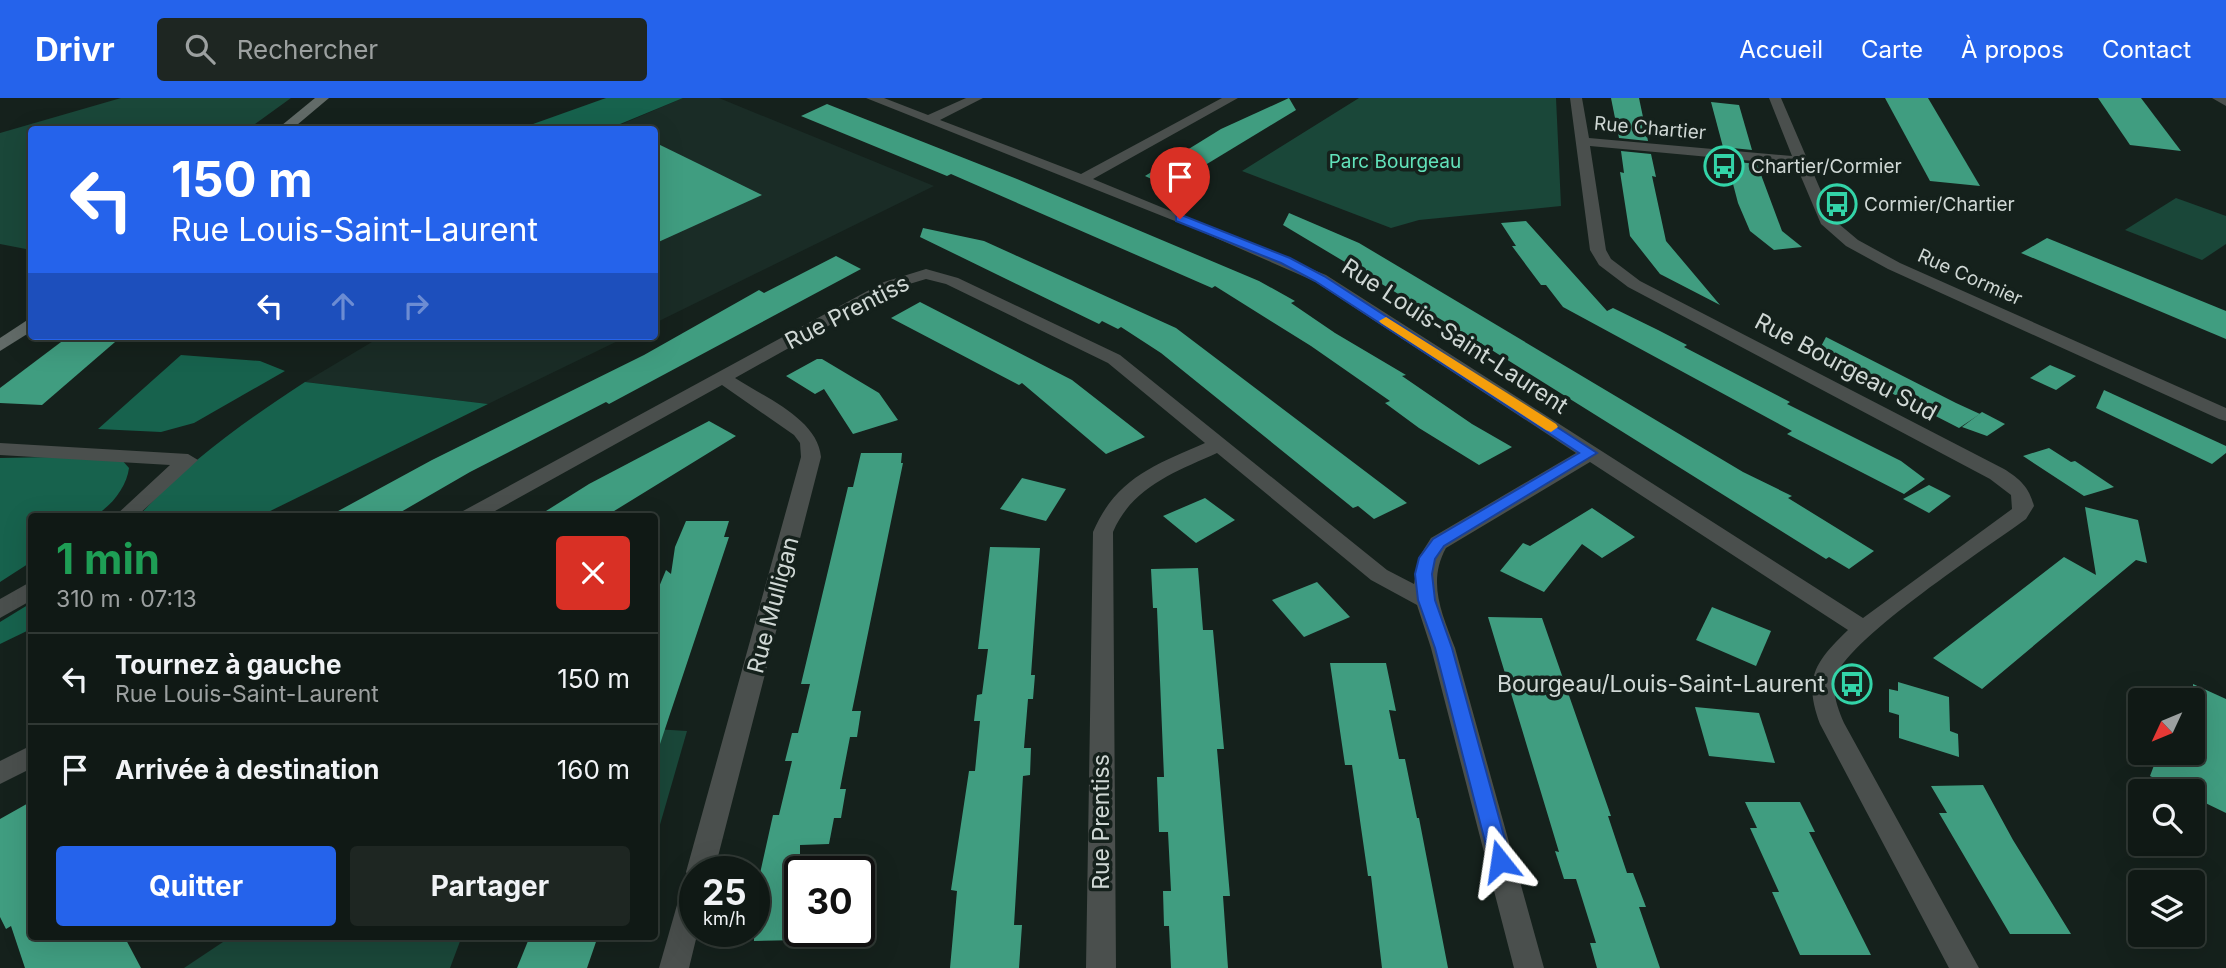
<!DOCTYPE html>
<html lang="fr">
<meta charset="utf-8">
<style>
:root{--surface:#101915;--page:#1e2622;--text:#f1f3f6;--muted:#9ca0a0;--line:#303834;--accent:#2563eb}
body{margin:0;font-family:Inter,sans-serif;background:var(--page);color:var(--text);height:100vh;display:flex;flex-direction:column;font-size:26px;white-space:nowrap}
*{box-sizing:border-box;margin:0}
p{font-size:23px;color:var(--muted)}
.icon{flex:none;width:38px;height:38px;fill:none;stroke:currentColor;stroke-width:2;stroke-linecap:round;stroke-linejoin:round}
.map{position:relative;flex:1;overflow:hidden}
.sheet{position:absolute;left:28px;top:415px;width:630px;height:427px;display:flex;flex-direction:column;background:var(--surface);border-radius:7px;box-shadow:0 7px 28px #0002,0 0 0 2px var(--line)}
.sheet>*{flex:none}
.hud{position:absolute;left:28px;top:28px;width:630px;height:214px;border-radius:7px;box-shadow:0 7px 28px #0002,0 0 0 2px var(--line);background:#2563eb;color:#fff;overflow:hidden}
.needle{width:46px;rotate:226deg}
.tools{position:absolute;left:2128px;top:590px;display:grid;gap:14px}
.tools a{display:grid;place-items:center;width:77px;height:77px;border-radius:7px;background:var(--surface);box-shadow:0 7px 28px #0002,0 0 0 2px var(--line);font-size:35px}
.speed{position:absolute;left:679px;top:758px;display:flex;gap:14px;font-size:35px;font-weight:700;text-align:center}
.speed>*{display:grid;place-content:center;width:91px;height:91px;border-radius:50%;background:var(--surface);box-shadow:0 7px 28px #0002,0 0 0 2px var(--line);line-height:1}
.speed small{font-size:18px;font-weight:400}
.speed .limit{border:4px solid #111;border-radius:10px;background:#fff;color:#111}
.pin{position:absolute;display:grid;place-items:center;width:60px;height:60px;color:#fff;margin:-72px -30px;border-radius:50% 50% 50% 0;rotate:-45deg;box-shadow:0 0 7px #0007}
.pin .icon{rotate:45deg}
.me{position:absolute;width:77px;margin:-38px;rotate:345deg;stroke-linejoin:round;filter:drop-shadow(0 0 5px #0008)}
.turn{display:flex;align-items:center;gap:24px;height:147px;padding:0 28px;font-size:32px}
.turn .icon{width:91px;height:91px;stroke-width:2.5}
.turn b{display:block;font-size:49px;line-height:60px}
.lanes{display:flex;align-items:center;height:66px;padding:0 28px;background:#0003;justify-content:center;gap:35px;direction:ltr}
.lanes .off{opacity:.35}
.round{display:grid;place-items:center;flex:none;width:74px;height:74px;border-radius:7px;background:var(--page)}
.headline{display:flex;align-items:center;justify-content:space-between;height:119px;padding:0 28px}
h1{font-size:42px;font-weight:700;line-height:52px;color:#1e9e55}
.action{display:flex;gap:14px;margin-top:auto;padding:14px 28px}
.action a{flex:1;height:80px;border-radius:7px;background:var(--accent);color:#fff;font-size:28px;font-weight:700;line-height:80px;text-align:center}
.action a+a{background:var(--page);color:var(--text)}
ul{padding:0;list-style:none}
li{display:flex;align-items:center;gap:21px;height:91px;padding:0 28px;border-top:2px solid var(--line)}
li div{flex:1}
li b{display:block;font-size:26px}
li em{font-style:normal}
header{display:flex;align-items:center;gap:42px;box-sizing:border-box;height:98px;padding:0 35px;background:var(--accent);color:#fff}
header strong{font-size:33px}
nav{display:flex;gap:38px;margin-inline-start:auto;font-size:24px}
.search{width:490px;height:63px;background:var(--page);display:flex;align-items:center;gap:18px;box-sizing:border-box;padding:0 24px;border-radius:7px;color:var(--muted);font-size:26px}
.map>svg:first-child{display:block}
</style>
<header>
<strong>Drivr</strong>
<div class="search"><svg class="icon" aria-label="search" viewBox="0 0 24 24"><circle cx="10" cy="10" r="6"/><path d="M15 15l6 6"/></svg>Rechercher</div>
<nav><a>Accueil</a><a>Carte</a><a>À propos</a><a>Contact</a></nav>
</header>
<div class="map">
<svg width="2226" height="870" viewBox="0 0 2226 870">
<rect width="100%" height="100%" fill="#15211c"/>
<g fill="#1a2c26">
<polygon points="683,0 719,0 934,88 655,225 654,32 608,32"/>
<polygon points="382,238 628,238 488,306 305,284"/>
</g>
<g fill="#1a4739">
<polygon points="121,0 291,0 248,31 32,32 31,152 0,146 0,35"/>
<polygon points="1359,0 1556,0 1561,108 1419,122 1391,130 1242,73"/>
<polygon points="2176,100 2226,118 2226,146 2202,162 2125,132"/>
<polygon points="655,631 687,633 655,744"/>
<polygon points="232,838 462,838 450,870 184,870"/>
</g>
<g fill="#17624d">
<polygon points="606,0 683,0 608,31 519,31"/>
<polygon points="181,257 260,263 285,273 194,325 161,334 98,331"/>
<path d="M305,284L488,306L260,418H139C183,367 248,321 305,284Z"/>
<path d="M105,358L121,361L129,370C127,388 111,410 93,418C82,423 46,418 32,418L31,464L0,484V360Z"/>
<polygon points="31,505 31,531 0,546 0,524"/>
</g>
<g fill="#409d80">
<polygon points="1289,0 1296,12 1169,89 1145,78 1221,31"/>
<polygon points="1611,0 1639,0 1648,43 1619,40"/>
<polygon points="1885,0 1928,0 1980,88 1930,83"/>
<polygon points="2098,0 2141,0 2181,53 2130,47"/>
<polygon points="1711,4 1739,7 1752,52 1723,49"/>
<polygon points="827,6 1017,81 1259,183 1295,203 1291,205 1335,235 1406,277 1402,278 1472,326 1512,349 1479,367 1419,330 1385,305 1390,303 1311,248 1215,188 1212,190 951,76 947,78 801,18"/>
<polygon points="654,44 697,65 762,97 654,146"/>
<polygon points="1621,53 1651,56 1656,79 1652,78 1666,143 1720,207 1660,176 1630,138 1620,74 1624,75"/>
<polygon points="1727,63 1757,66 1782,133 1802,149 1774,152 1750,133 1738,105"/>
<polygon points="1289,115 1359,145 1743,374 1792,398 1788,400 1874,453 1849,471 1829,459 1826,461 1482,246 1283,127"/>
<polygon points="1526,123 1607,213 1613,210 1658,232 1687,247 1684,249 1790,304 1787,306 1901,363 1925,381 1904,396 1787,336 1792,333 1563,209 1546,187 1541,187 1512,148 1516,148 1501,125"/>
<polygon points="923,130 984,143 1176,230 1407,405 1374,421 1358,408 1353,410 1161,255 1121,229 1118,231 1102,223 1099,226 920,139"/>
<polygon points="2047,140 2226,213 2226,241 2021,155"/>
<polygon points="836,158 861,171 609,306 606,304 470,374 394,418 329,418 432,362 644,257 752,196 759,192 764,195"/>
<polygon points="920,204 1072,282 1145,339 1106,356 1022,285 1019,287 891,220"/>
<polygon points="69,238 122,238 42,307 0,305 0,290"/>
<polygon points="1826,239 1956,305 1980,316 1959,330 1918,309 1817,256"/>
<polygon points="817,261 822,261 879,295 898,322 853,336 824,291 815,296 786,278"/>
<polygon points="2050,267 2076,278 2056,292 2030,280"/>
<polygon points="2104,292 2226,348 2226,355 2212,366 2096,310"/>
<polygon points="1982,314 2005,326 1987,338 1962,329"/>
<polygon points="709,323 736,338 606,418 538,418 589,386"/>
<polygon points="2049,350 2071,364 2075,363 2114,389 2084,398 2023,358"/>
<polygon points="861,355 902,355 901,365 903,365 852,613 861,613 857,639 850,639 840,691 846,691 841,720 834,720 829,746 800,747 800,842 754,843 754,780 759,780 773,717 779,717 792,663 785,663 792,635 798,635 810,586 801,586 848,389 853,389"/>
<polygon points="1022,380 1066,391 1046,423 1000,411"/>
<polygon points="1929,387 1951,398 1929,415 1903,401"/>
<polygon points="1205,400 1235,422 1196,445 1163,418"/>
<polygon points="2085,409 2138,422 2147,465 2136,462 1982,591 1933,560 2064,459 2096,477"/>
<polygon points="1592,410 1635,439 1602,460 1582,446 1544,494 1500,473 1523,445 1530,448"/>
<polygon points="686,423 729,423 724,439 729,439 658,652 654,651 654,501 666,472 671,476 675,449"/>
<polygon points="990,449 1040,450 1031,577 1035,577 1033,601 1028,601 1024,650 1031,650 1030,677 1023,678 1014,827 1022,827 1019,870 950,870 957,793 951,792 969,673 975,673 980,623 974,623 977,597 982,596 988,551 978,551"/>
<polygon points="1198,470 1203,532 1213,532 1224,651 1217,651 1230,798 1223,798 1228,870 1171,870 1169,828 1164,828 1163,793 1171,793 1168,734 1159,734 1157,679 1164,679 1157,510 1153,510 1151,471"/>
<polygon points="1317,484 1350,519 1304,539 1272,502"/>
<polygon points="1712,509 1771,533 1756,568 1696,542"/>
<polygon points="1488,519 1542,520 1611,718 1608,718 1627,775 1633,775 1646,809 1639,809 1660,870 1597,870 1590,845 1596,845 1576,781 1564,781 1555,753 1559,754"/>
<polygon points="1330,565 1386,565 1396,613 1389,612 1399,661 1405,661 1417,720 1419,720 1448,870 1382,870 1371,778 1368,778 1352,667 1345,667"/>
<polygon points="1898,584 1949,599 1950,633 1958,636 1959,659 1899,640 1899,617 1889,614 1889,591 1898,593"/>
<polygon points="2193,586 2226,601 2226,715 2193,699 2193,693 2180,693 2150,678 2159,654 2193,654"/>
<polygon points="1695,609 1759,615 1775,665 1709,658"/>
<polygon points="1983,687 2013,742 2071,836 2010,836 1939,715 1947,715 1931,688"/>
<polygon points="32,703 32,838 124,838 141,870 25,870 11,828 6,831 0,819 0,721"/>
<polygon points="1745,704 1800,704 1815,734 1809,734 1871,857 1800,857 1772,794 1779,794 1750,730 1757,730"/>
<polygon points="530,838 598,838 587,870 517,870"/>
</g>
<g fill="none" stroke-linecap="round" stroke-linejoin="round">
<g fill="#4a4f4d" fill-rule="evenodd">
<path d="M866,0H884L928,17L966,0H983L940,22L1081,76L1222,0H1238L1093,81L1326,177L1863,520L2012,411L2011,397L1990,381L1628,189L1599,167L1590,152L1570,0H1582L1589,40L1792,58L1769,0H1781L1833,121L1858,142L1900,165L2226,310V323L2219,321L1888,171L1846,148L1821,126L1796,67L1590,48L1606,152L1611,161L1640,183L2004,371C2020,381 2029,389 2034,408L2026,421C1988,449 1850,539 1836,578C1831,593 1838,611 1844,625L1979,870H1949L1820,626C1803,580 1815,564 1848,532L1590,364L1446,450C1427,484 1442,516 1455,550L1544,870H1514L1431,550L1417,507L1371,482L1217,355C1175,374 1132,389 1113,434L1116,870H1086L1093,434C1116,380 1155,367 1205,345L1108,265L946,186L926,181L896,190L735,280C764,299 818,321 821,359L714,774H695V833H698L689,870H659L681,793L685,784L690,782L686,774L801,359L800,345L794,337L722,287L486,418H460L463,413L884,184L926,171L958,180L1120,257L1387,472L1414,486L1419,459L1431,440L1576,355L1314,183L1200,133Z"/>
<polygon points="2212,0 2226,0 2226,8"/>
<polygon points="0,345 188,356 198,362 137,418 115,418 170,367 0,357"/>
<polygon points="32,483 32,502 0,520 0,501"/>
<polygon points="32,647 32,670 0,686 0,663"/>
</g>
<g fill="#626b68" fill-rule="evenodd">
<polygon points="315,0 329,0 291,32 276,32"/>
<polygon points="32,219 32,233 0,253 0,240"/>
</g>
</g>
<polygon fill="#2563eb" stroke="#184099" stroke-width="2" points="1176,118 1184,118 1290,160 1324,178 1597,355 1444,448 1435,461 1432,476 1435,502 1452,550 1511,763 1508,770 1500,772 1493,770 1490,763 1435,550 1418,502 1415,476 1419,460 1433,441 1579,355 1315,183 1281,165 1176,123"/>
<polygon fill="#f59e0b" points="1386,219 1556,326 1558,329 1551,334 1546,332 1381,225 1379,223"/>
<defs>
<g id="bus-ring" transform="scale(2.0125)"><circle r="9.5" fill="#15211c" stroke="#33d4a8" stroke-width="1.5"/><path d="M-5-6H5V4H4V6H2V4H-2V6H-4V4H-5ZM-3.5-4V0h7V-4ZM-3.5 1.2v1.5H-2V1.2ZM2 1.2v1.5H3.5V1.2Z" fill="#33d4a8"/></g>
</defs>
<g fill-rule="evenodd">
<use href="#bus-ring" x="1724" y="68"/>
<use href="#bus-ring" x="1837" y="106"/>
<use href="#bus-ring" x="1852" y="586"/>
</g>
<g text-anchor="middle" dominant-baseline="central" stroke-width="7" stroke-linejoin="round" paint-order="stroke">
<g font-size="19" fill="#d0d8d5" stroke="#15211c">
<text transform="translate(1650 30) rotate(5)">Rue Chartier</text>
<text transform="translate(1970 179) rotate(24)">Rue Cormier</text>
</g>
<g font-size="19" fill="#62e3bb" stroke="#15211c">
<text x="1395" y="63">Parc Bourgeau</text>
</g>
<g font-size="19" fill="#d0d8d5" stroke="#15211c" text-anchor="start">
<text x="1751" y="68">Chartier/Cormier</text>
<text x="1864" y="106">Cormier/Chartier</text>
</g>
<g font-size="23" fill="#d0d8d5" stroke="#15211c">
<text transform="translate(847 214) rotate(-27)">Rue Prentiss</text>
<text transform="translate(1455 238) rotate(33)">Rue Louis-Saint-Laurent</text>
<text transform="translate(1846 269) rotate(28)">Rue Bourgeau Sud</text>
<text transform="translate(773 507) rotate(-75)">Rue Mulligan</text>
<text transform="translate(1101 724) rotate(-90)">Rue Prentiss</text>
</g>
<g font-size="23" fill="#d0d8d5" stroke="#15211c" text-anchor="end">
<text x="1825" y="586">Bourgeau/Louis-Saint-Laurent</text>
</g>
</g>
</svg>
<div class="tools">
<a><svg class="needle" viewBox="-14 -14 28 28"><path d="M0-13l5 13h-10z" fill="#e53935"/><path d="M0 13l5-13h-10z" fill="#9ca0a0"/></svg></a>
<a><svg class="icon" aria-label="search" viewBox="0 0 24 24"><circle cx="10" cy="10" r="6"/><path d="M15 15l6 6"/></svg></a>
<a><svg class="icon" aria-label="layers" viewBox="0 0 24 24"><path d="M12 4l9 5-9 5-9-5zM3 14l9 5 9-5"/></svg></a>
</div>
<div class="speed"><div>25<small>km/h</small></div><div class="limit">30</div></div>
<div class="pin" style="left:1180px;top:121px;background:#d93025"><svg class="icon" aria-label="arrive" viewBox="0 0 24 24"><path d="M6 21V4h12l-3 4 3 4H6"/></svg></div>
<svg class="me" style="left:1500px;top:763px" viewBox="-20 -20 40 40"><path d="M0-17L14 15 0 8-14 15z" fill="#2563eb" stroke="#fff" stroke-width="4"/></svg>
<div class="hud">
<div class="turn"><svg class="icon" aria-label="left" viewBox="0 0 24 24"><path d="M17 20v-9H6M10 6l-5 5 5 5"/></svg><div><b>150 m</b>Rue Louis-Saint-Laurent</div></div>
<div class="lanes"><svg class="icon" aria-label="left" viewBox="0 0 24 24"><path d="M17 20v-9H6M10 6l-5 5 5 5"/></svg><svg class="icon off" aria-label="ahead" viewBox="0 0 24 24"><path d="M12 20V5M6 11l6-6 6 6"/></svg><svg class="icon off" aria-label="right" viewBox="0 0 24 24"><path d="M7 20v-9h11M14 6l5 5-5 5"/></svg></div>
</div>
<section class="sheet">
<div class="headline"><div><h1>1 min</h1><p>310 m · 07:13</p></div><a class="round" style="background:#d93025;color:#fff"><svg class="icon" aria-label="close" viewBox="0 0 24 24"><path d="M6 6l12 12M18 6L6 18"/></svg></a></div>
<ul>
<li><svg class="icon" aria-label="left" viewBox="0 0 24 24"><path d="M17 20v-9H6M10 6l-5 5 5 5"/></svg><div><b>Tournez à gauche</b><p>Rue Louis-Saint-Laurent</p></div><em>150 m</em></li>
<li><svg class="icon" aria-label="arrive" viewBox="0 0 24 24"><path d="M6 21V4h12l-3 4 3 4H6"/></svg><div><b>Arrivée à destination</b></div><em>160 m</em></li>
</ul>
<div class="action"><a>Quitter</a><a>Partager</a></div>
</section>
</div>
